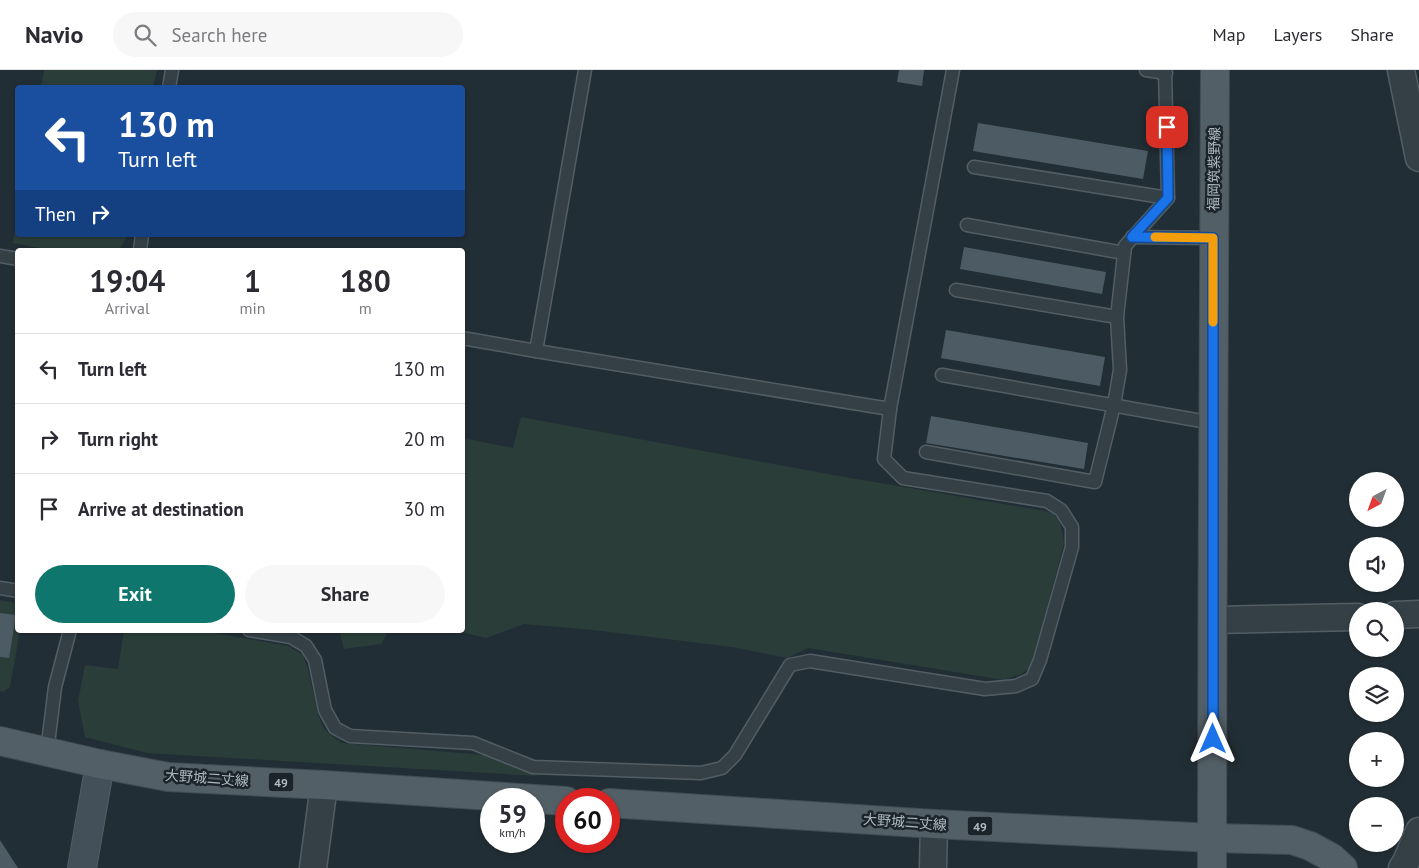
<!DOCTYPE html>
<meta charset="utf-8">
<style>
:root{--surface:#fff;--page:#f7f7f7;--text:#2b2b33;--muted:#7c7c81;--line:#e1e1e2;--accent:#0f766e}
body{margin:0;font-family:"PT Sans","Noto Sans JP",sans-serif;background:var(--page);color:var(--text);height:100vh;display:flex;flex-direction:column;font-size:19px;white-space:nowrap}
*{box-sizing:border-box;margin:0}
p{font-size:16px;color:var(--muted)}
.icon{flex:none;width:28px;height:28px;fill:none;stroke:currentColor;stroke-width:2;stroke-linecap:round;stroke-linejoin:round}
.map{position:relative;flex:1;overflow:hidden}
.details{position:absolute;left:15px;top:178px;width:450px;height:385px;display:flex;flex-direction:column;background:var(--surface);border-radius:5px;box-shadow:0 1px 4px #0004}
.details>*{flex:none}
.banner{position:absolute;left:15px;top:15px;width:450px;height:152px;border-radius:5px;box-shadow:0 1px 4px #0004;background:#1a4fa0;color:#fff;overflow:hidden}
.needle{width:32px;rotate:221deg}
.buttons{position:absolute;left:1349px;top:402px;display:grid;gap:10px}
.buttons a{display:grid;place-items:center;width:55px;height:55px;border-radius:50%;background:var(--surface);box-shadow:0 1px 4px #0004;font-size:25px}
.speed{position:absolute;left:480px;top:718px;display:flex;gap:10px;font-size:25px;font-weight:700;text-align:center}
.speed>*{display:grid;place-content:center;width:65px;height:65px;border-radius:50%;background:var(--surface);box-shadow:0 1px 4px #0004;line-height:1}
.speed small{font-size:12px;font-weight:400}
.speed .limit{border:8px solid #d22;background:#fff;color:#111}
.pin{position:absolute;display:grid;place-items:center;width:42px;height:42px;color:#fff;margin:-21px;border-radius:10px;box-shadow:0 2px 8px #0006}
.me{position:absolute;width:55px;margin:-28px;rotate:0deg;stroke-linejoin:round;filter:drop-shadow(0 0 4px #0008)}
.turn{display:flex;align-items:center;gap:18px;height:105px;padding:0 20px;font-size:22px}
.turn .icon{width:65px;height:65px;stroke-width:2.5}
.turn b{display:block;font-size:35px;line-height:42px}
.then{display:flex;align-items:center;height:48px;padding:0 20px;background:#0003;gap:10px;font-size:19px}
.eta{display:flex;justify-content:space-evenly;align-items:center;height:85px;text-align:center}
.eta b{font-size:30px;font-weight:700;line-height:35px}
.button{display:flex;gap:10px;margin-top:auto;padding:10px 20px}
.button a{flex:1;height:58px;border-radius:30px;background:var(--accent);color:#fff;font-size:20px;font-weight:700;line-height:58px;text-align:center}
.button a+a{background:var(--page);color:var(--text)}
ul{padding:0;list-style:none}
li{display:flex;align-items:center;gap:15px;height:70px;padding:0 20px;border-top:1px solid var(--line)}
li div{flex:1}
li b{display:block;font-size:19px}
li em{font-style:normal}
header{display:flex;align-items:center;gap:30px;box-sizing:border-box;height:70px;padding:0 25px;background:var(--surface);border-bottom:1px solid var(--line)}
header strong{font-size:24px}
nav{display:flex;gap:28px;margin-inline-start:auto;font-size:18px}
.search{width:350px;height:45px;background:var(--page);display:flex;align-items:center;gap:12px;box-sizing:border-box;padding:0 18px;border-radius:28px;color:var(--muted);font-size:19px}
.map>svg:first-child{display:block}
</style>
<header>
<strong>Navio</strong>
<div class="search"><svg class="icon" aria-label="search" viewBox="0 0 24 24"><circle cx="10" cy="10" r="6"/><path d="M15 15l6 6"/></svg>Search here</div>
<nav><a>Map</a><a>Layers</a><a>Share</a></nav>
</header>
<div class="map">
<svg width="1419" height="798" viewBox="0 0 1419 798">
<rect width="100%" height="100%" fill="#222e35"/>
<g fill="#2a3d39">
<polygon points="44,0 157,0 153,17 41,17"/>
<polygon points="17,148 18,165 128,165 119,180 50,180 13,173"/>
<polygon points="521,347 833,405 1044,441 1052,443 1060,451 1064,474 1031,597 1021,604 1004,610 808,578 787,588 732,577 593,560 524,554 486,568 452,560 462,560 463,368 513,378"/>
<polygon points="0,530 17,533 18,560 20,560 10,617 3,622 0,621"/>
<polygon points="124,560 199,560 288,576 303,585 308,599 318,644 323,657 329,664 342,673 484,685 539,706 147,683 85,667 78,631 85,595 118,599"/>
<polygon points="339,560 389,560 381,574 344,579"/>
</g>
<g fill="#4d5b64">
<polygon points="899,0 924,0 922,16 897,12"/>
<polygon points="978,53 1148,81 1143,109 973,81"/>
<polygon points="964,177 1106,202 1102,224 960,199"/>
<polygon points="946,260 1105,287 1100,316 941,288"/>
<polygon points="931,346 1088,373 1084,399 926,373"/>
<polygon points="0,543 16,545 9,588 0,587"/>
<polygon points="0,770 18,798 0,798"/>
</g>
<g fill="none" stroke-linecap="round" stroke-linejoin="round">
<g stroke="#525d64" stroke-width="15">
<g id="lane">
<polyline points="1146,0 1166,3"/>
<polyline points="169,18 172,0"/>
<polyline points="974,97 1168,128"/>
<polyline points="967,155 1124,183"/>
<polyline points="1132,167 1213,168"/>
<polyline points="140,180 142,165"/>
<polyline points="0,186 18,189"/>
<polyline points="956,220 1117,247"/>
<polyline points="462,268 536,281 890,339 953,0"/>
<polyline points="536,281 585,0"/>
<polyline points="942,305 1213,353"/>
<polyline points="926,382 1095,412 1114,335 1120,300 1117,247 1125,176 1168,128 1165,0"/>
<polyline points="0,518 18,521"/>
<polyline points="249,560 291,567 306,576 315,590 325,640 335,658 350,666 473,673 533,697 701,703 722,698 735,685 790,595 810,591 985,619 1016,616 1032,609 1040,590 1072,477 1072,457 1061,440 1047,431 903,408 884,389 890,339"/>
<polyline points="47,682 55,617 70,560"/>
</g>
</g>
<g stroke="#525d64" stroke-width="29">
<g id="street">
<polyline points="1401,0 1419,88"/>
<polyline points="1395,545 1419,544"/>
<polyline points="1214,550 1358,547"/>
<polyline points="313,798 324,715"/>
<polyline points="933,798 934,754"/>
<polyline points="1402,798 1406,792 1419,761"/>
</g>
</g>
<g stroke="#525d64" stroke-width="30">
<polyline id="secondary" points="82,798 100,694"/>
</g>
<g stroke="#414b53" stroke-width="30">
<g id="primary">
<polyline points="0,671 100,694 168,707 324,715 566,731"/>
<polyline points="609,733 934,754 1212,768 1292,770 1310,776 1332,788 1343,798"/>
<path d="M1212,798C1213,532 1212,266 1215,0"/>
</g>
</g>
<use href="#lane" stroke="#354046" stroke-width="12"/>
<use href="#street" stroke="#354046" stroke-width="26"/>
<use href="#secondary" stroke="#435059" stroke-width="28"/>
<use href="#primary" stroke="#535f66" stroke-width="28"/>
</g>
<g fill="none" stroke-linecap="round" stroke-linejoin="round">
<g stroke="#114b97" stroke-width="12">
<polyline id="route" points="1167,57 1168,128 1132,167 1213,168 1213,669"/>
</g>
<use href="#route" stroke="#1a73e8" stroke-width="9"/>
<polyline stroke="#f59e0b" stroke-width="9" points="1155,167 1213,168 1213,252"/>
</g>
<g text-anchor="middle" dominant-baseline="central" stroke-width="5" stroke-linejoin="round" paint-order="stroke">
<g fill="#1b242a" stroke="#838e95" stroke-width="1">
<rect x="268.5" y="702.5" width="25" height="19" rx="4"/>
<rect x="967.5" y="746.5" width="25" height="19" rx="4"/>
</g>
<g font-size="12" font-weight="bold" fill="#afbbc3">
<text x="281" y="712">49</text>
<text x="980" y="756">49</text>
</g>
<g font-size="14" fill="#afbbc3" stroke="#1b242a">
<text transform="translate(1214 99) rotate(-89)">福岡筑紫野線</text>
<text transform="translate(207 708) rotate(4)">大野城二丈線</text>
<text transform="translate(905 752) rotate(4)">大野城二丈線</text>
</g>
</g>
</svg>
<div class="buttons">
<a><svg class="needle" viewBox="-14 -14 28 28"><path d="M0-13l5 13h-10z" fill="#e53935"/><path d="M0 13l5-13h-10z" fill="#7c7c81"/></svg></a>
<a><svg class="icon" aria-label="sound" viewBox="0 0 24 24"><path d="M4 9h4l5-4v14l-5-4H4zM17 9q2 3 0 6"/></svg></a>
<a><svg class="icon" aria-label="search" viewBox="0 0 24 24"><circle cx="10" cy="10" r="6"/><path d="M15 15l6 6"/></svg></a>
<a><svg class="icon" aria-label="layers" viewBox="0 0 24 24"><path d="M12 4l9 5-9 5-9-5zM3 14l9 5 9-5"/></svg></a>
<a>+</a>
<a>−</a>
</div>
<div class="speed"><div>59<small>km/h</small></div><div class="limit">60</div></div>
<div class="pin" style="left:1167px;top:57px;background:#d93025"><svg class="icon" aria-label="arrive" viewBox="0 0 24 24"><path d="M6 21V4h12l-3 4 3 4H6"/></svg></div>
<svg class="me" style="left:1213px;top:669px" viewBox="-20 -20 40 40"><path d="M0-17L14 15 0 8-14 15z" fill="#1a73e8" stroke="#fff" stroke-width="4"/></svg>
<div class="banner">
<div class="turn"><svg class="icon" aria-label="left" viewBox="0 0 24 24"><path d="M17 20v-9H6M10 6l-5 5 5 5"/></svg><div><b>130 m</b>Turn left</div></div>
<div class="then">Then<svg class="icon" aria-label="right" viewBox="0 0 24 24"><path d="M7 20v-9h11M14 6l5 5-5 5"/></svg></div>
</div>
<section class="details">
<div class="eta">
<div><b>19:04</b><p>Arrival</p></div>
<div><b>1</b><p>min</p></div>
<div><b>180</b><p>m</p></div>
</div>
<ul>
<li><svg class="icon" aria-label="left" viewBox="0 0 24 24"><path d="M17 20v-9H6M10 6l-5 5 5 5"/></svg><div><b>Turn left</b></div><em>130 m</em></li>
<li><svg class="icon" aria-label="right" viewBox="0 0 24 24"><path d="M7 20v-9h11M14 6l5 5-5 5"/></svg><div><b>Turn right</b></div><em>20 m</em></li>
<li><svg class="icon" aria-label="arrive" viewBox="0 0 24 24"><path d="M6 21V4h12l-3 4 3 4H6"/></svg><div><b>Arrive at destination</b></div><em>30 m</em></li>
</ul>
<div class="button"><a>Exit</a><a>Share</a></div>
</section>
</div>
